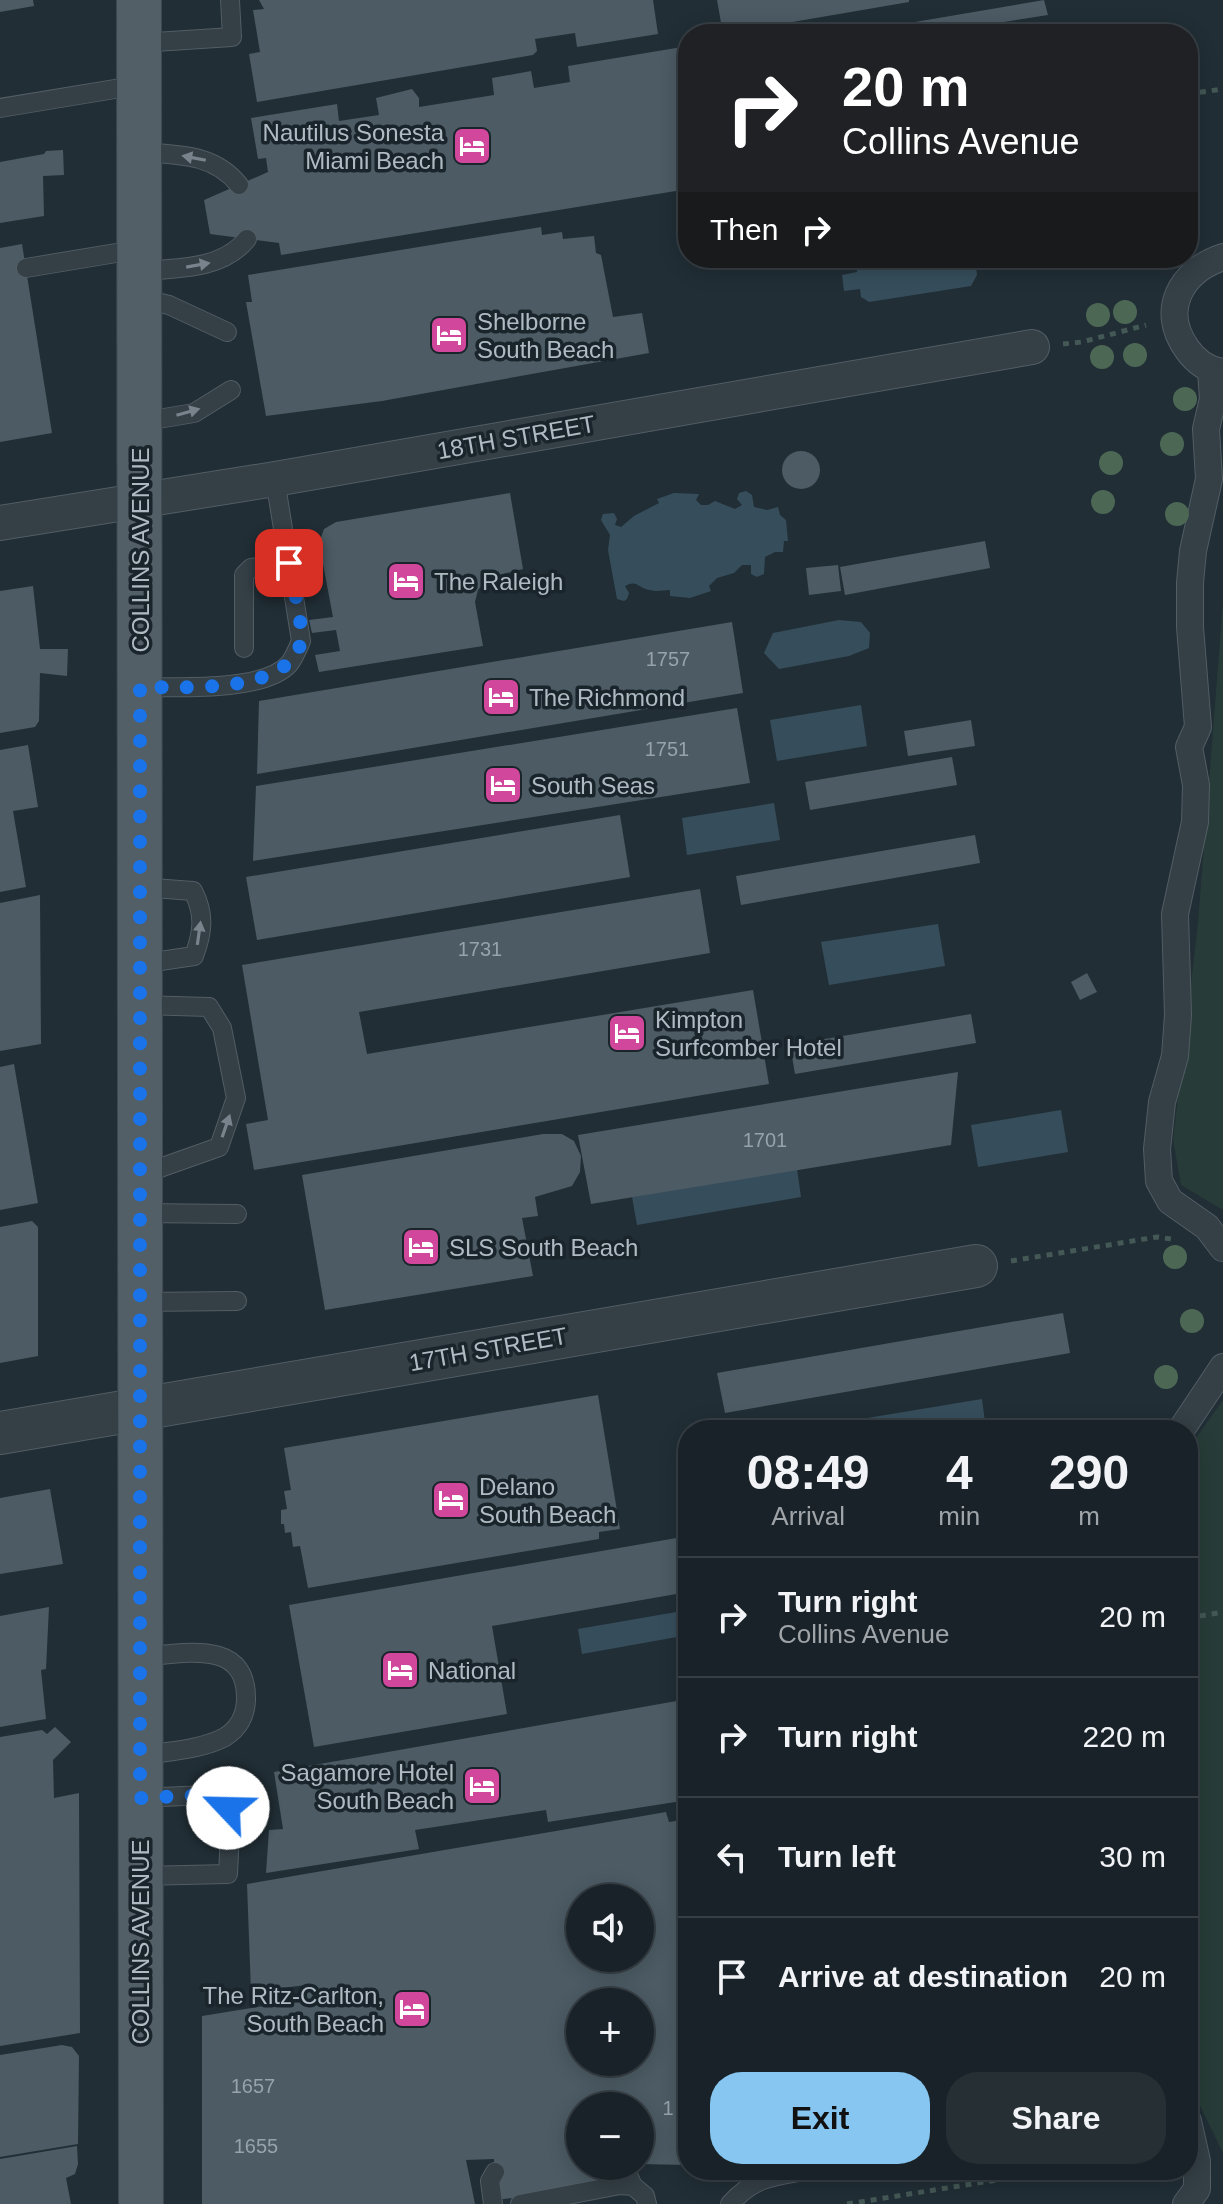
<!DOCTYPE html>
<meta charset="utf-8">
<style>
:root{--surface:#192228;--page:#262f34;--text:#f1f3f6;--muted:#9fa4a8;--line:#373f45;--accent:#86c6f1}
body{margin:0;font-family:Arial,sans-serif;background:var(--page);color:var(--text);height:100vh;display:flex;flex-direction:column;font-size:30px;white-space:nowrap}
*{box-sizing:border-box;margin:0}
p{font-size:26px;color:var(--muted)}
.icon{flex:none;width:44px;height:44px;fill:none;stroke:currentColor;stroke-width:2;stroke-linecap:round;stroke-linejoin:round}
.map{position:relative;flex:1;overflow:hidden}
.drawer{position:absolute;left:678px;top:1420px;width:520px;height:760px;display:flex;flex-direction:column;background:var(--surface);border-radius:32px;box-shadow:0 4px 20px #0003,0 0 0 2px var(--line)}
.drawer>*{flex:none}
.top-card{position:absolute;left:678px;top:24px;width:520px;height:244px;border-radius:32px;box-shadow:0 4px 20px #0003,0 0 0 2px var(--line);background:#202124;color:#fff;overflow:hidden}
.fabs{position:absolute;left:566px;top:1884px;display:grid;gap:16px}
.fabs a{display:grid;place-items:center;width:88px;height:88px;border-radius:50%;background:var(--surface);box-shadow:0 4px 20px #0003,0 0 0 2px var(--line);font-size:40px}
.pin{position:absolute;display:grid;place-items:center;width:68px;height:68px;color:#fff;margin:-34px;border-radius:16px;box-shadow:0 4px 12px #0006}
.me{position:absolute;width:88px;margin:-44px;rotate:294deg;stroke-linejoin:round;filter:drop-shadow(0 0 6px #0008)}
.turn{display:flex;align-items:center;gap:28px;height:168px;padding:0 32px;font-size:36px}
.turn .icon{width:104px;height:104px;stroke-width:2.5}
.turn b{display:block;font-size:56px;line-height:68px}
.then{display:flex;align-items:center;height:76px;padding:0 32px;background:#0003;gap:16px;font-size:30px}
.eta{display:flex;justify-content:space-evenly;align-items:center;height:136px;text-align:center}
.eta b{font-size:48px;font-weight:700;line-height:56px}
.primary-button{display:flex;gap:16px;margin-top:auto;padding:16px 32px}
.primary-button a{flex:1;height:92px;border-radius:32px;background:var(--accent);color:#111;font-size:32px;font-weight:700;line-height:92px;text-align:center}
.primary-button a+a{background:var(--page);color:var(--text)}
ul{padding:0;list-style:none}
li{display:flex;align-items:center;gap:24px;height:120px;padding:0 32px;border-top:2px solid var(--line)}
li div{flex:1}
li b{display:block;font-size:30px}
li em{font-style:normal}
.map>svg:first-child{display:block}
</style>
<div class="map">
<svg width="1223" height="2204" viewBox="0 0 1223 2204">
<rect width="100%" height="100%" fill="#212e35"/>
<g fill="#273c38">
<polygon points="1223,602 1223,1210 1181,1185 1173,1140 1198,923"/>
<polygon points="1223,1400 1223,2153 1188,2081 1188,1462 1189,1448"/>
</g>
<g fill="#364e5c">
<polygon points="861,258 975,258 977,275 971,286 869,302 861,297 860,289 844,291 842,275 857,272 856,264"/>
<path d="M746,491L752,495L754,507L767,510L778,507L780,515L786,520L788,541H784L783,552H775L765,557L764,574L757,577L751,574V565H742L734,573L717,578L709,586L711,591L690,598L670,596V590C664,590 656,592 650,590C638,588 637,579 625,586L629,593L627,599L624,601L617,599L608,550L610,535L601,520L603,514L614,513L617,519L615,525L621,527L634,516L659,503L657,499L674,493L699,494L696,500L701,505H708L715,501L735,509L742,505L737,499L739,493Z"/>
<polygon points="839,620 861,622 870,633 869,648 849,656 779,669 764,653 773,633"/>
<polygon points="861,705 867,746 777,761 770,720"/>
<polygon points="774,803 780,840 687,855 682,818"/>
<polygon points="938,924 945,966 829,985 821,942"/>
<polygon points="1061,1110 1068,1152 978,1167 971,1125"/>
<polygon points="797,1169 801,1197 637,1225 632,1197"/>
<polygon points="982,1399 986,1430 857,1430 855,1420"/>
<polygon points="688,1610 688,1635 582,1654 578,1629"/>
</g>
<g fill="#4c5b64" fill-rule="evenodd">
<polygon points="0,0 33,0 34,6 0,12"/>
<polygon points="259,0 653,0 658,34 577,47 575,33 535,39 537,51 533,55 257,102 249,54 260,52 253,10 264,9"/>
<polygon points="717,0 909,0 909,2 723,34"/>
<polygon points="1044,0 1048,15 928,34 844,34"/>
<polygon points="1139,28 1148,34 1124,34 1129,29"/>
<polygon points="688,46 688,80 679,82 681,90 688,89 688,189 281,255 279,243 210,234 204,200 268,172 266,158 258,159 251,118 337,104 339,121 379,115 376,98 412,89 419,98 419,107 494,95 492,78 531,71 534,88 570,82 568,66"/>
<polygon points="63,150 64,175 43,176 44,216 0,223 0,162 44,154 46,151"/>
<polygon points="541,227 542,235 562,232 563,239 594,236 596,253 601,255 613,317 642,313 649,353 382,401 266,416 246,302 252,302 248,275"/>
<polygon points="22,244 52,433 0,442 0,248"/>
<circle cx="801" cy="470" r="19"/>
<polygon points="510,493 523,569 488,578 478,590 475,602 483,646 319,672 315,655 340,651 336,630 312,633 309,620 333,617 319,543 324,529 336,522"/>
<polygon points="985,541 990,568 845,595 840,567"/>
<polygon points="838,565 841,591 809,595 806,568"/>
<polygon points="33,586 40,649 68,649 67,676 40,673 39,721 35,727 0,733 0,591"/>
<polygon points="732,622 743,693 257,774 259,701"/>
<polygon points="737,708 750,783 253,861 256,786"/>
<polygon points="971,720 975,746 908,756 904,731"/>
<polygon points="28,745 38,807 13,811 26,887 0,892 0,750"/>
<polygon points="952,757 957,785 810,810 805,782"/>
<polygon points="620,815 630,877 257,940 246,877"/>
<polygon points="975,835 980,863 741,905 736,876"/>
<polygon points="700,889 710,953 359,1012 367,1054 753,990 769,1084 254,1170 246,1124 268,1120 242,965"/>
<polygon points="40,895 41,1044 0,1051 0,903"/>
<polygon points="1087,973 1097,992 1080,1000 1071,982"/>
<polygon points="971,1014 976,1043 795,1074 790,1045"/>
<polygon points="14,1064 38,1203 0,1210 0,1067"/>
<polygon points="958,1072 951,1145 591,1204 578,1135"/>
<polygon points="543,1134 562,1134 574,1141 581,1156 580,1172 572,1186 535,1197 538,1216 522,1218 533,1276 325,1310 302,1175"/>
<polygon points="32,1221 38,1227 38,1356 0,1363 0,1227"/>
<polygon points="1063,1313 1070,1353 725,1413 717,1373"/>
<polygon points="598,1395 620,1529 599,1532 599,1539 308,1588 300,1546 293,1547 291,1532 285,1533 284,1524 281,1524 281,1510 287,1509 284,1491 291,1490 284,1448"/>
<polygon points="50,1489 63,1564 0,1574 0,1498"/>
<polygon points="688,1536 688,1592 492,1626 507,1714 314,1747 289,1605"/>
<polygon points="49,1607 46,1669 41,1670 46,1719 0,1727 0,1616"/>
<polygon points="688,1699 688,1800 548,1822 546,1810 415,1830 419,1849 266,1873 269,1830 283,1829 274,1772"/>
<polygon points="55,1727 71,1742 53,1760 54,1798 79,1793 80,2033 0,2046 0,1737 42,1730 47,1734"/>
<path d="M666,1812L669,1822L688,1819V1875L677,1876L683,1929H688V2165L640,2164V2106H580V2166H596L595,2188L496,2200L494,2159L466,2160L475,2204H202V2016L307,1999L306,1985L251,1992L247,1884ZM580,1898H640V1958H580ZM580,2002H640V2062H580Z"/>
<polygon points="62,2045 72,2047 79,2056 78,2144 0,2157 0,2055"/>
<polygon points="77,2146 78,2164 75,2174 66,2178 71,2204 0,2204 0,2159"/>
</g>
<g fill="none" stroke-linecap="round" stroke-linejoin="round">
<g stroke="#525d64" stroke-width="20">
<g id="service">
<polyline points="139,43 232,37 230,0"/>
<polyline points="0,108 139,85"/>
<path d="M140,152C177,155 214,153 239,185"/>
<polyline points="26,268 140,249"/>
<path d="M140,271C177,268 222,270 247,239"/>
<polyline points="140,298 169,305 227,332"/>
<polyline points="140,422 194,413 231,390"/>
<polyline points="244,648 244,575 251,568 289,563"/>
<path d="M140,687C177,687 264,692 289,664C294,658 298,648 301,641L275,479"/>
<path d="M140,964L194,956C203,932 205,914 193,891L140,887"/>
<polyline points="140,1005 209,1007 222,1028 236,1098 219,1147 140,1175"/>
<polyline points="140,1213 237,1214"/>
<polyline points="140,1302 237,1301"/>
<path d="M140,1756C167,1751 201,1750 225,1737C238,1729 245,1717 246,1701C248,1637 182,1654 140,1657"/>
<polyline points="140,1798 228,1794 228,1808"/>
<polyline points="141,1876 228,1874 230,1832"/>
<polyline points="624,2166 633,2186"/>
<polyline points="493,2204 490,2181 495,2172"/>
<polyline points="520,2204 620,2185 633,2186 645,2196 647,2204"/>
<path d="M730,2204C755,2176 775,2176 811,2170"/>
</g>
</g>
<g stroke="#525d64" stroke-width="28">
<g id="pedestrian">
<path d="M1223,257C1181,271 1159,310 1187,349C1196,362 1207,370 1223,372"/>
<polyline points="1211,370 1213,399 1206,429 1209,479 1193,551 1190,583 1190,627 1198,727 1189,747 1196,785 1195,822 1175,914 1178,1015 1175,1056 1162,1102 1157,1149 1159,1181 1170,1201 1207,1227 1223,1248"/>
<polyline points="1181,1430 1223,1367"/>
<polyline points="1186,2204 1197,2189 1197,2161 1188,2121"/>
</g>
</g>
<g stroke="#525d64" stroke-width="36">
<polyline id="minor" points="0,523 275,479 1032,347"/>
</g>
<g stroke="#525d64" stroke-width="44">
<polyline id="tertiary" points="0,1433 976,1266"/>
</g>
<g stroke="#3e4850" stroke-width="46">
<polyline id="primary" points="139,0 141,2204"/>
</g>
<g stroke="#445856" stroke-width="5" stroke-dasharray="6 6" stroke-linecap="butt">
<polyline points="1188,94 1223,89"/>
<polyline points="1063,344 1082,342 1146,325"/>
<polyline points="1011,1261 1157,1237 1171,1239"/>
<polyline points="1188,1618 1223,1612"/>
<polyline points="847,2204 1059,2170"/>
</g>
<use href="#service" stroke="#343f46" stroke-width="18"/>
<use href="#pedestrian" stroke="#343f46" stroke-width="26"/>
<use href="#minor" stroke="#343f46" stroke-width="34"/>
<use href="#tertiary" stroke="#343f46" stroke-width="42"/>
<use href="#primary" stroke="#525f66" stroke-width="44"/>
</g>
<g fill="#4c6855">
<circle cx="1125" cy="312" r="12"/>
<circle cx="1098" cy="315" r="12"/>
<circle cx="1135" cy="355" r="12"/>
<circle cx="1102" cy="357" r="12"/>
<circle cx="1185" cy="399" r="12"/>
<circle cx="1172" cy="444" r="12"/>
<circle cx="1111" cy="463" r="12"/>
<circle cx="1103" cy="502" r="12"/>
<circle cx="1177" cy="514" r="12"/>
<circle cx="1175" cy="1257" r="12"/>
<circle cx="1192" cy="1321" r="12"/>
<circle cx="1166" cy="1377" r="12"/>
</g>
<defs><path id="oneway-solid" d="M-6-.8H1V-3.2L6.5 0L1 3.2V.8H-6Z" transform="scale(2)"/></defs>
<g fill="#78838b">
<use href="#oneway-solid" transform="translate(194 158) rotate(-169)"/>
<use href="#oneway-solid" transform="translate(198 265) rotate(-10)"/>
<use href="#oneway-solid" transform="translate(188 412) rotate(-16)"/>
<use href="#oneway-solid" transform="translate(199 933) rotate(-82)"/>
<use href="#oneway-solid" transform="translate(226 1126) rotate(-71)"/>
</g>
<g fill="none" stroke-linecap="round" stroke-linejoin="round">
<path stroke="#1a73e8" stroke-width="14" stroke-dasharray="0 25.2" d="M228,1808V1794L140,1798V687C183,687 287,695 301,642C304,630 292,579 289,563"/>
</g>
<defs>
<g id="hotel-square" transform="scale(2)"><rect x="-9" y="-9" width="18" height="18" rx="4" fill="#d1479c" stroke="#1a242b"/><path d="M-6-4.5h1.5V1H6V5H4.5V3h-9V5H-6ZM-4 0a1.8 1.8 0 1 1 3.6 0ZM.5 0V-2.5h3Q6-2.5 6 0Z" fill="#fff"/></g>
</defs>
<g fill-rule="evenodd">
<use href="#hotel-square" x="472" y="146"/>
<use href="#hotel-square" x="449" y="335"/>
<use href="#hotel-square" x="406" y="581"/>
<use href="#hotel-square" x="501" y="697"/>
<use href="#hotel-square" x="503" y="785"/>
<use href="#hotel-square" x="627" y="1033"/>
<use href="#hotel-square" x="421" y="1247"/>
<use href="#hotel-square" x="451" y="1500"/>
<use href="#hotel-square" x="400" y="1670"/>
<use href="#hotel-square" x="482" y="1786"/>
<use href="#hotel-square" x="412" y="2009"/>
</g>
<g text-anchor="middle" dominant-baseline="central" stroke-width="7" stroke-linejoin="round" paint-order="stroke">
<g font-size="20" fill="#96a3ab">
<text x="668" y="659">1757</text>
<text x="667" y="749">1751</text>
<text x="480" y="949">1731</text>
<text x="765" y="1140">1701</text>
<text x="253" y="2086">1657</text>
<text x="668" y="2108">1</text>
<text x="256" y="2146">1655</text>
</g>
<g font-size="24" fill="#afbbc3" stroke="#1a242b" text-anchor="start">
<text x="444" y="132" text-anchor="end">Nautilus Sonesta<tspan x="444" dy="28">Miami Beach</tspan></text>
<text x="477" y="321">Shelborne<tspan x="477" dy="28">South Beach</tspan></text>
<text x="434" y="581">The Raleigh</text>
<text x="529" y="697">The Richmond</text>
<text x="531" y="785">South Seas</text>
<text x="655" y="1019">Kimpton<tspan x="655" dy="28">Surfcomber Hotel</tspan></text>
<text x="449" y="1247">SLS South Beach</text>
<text x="479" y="1486">Delano<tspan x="479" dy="28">South Beach</tspan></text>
<text x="428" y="1670">National</text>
<text x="454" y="1772" text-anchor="end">Sagamore Hotel<tspan x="454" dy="28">South Beach</tspan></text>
<text x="384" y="1995" text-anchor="end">The Ritz-Carlton,<tspan x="384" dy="28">South Beach</tspan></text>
</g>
<g font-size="24" fill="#afbbc3" stroke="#1a242b">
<text transform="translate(516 437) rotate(-10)">18TH STREET</text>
<text transform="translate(140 550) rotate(-90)">COLLINS AVENUE</text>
<text transform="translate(488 1349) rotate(-10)">17TH STREET</text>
<text transform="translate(140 1942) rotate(-90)">COLLINS AVENUE</text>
</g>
</g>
</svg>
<div class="fabs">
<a><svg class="icon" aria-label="sound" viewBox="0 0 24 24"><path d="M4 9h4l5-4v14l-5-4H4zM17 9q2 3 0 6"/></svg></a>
<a>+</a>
<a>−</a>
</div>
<div class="pin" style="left:289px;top:563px;background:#d93025"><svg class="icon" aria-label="arrive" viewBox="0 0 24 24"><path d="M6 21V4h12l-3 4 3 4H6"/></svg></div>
<svg class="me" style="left:228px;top:1808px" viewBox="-20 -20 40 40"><circle r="19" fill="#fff"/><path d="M0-13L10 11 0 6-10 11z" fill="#1a73e8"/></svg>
<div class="top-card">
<div class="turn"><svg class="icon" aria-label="right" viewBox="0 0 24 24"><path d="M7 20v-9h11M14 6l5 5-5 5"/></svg><div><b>20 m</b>Collins Avenue</div></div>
<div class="then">Then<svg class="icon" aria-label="right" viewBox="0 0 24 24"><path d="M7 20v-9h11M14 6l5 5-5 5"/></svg></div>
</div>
<section class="drawer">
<div class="eta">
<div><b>08:49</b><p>Arrival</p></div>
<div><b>4</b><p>min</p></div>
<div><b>290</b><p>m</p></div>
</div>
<ul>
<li><svg class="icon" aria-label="right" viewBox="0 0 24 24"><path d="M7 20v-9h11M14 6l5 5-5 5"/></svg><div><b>Turn right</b><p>Collins Avenue</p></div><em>20 m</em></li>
<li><svg class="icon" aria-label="right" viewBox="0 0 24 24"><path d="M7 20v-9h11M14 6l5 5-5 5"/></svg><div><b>Turn right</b></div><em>220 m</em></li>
<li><svg class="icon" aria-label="left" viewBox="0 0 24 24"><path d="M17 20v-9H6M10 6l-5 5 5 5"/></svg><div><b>Turn left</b></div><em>30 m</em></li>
<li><svg class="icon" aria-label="arrive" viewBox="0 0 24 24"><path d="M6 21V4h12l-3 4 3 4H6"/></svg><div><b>Arrive at destination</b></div><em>20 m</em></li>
</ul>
<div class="primary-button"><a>Exit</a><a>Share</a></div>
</section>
</div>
